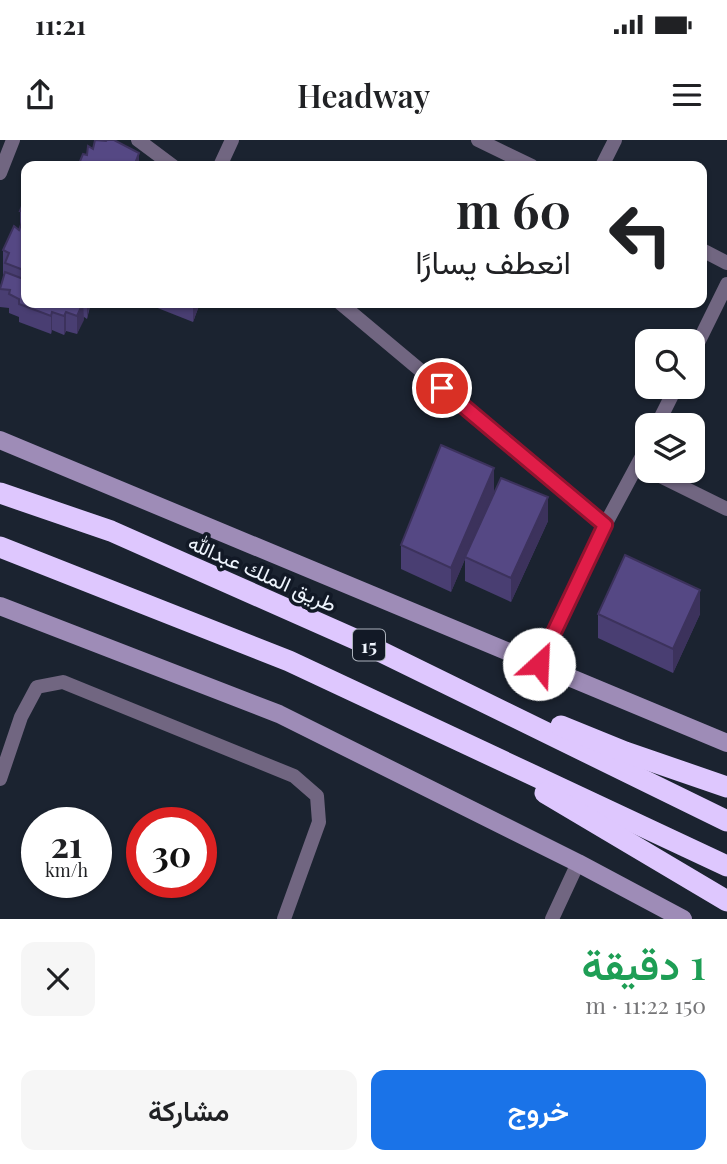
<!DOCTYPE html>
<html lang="ar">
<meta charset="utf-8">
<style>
:root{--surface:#fff;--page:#f6f6f6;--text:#202124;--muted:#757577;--accent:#1a73e8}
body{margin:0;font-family:"Playfair Display",Vazirmatn,serif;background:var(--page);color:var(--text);direction:rtl;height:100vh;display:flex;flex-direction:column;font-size:26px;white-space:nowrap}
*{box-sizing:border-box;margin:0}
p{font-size:23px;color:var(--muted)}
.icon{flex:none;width:38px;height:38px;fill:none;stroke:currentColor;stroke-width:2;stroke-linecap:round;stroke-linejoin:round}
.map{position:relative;height:779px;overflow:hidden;direction:ltr}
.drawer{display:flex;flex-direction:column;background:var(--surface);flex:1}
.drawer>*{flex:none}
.guide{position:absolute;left:21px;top:21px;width:686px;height:147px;border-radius:14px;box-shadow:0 2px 5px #0004;direction:rtl;background:#fff;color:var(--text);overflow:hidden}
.fabs{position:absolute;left:635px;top:189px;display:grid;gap:14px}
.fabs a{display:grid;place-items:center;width:70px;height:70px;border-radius:14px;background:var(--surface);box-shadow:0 2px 5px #0004;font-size:35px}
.speed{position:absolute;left:21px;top:667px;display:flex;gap:14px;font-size:35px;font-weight:700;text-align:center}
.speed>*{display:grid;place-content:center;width:91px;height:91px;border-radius:50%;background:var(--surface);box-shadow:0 2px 5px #0004;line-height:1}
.speed small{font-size:18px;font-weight:400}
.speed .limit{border:10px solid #d22;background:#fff;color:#111}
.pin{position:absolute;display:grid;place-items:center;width:60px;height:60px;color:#fff;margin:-30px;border:4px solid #fff;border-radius:50%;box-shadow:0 2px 7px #0007}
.me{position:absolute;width:77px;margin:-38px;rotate:25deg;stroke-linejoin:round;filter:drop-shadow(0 0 5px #0008)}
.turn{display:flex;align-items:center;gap:24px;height:147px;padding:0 21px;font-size:32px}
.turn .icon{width:91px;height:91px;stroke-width:2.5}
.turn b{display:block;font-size:49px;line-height:60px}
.round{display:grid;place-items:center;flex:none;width:74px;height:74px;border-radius:14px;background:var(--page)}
.summary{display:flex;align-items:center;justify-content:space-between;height:119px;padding:0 21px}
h1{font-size:42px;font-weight:600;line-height:52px;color:#1e9e55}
.action{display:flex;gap:14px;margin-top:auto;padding:14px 21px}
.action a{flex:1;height:80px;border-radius:14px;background:var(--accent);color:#fff;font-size:28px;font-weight:600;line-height:80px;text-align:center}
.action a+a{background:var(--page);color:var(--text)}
.status{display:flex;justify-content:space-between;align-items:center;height:49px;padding:0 35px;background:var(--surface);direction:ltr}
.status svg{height:19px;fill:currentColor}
header{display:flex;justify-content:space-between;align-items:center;height:91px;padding:0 21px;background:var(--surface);font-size:32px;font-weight:600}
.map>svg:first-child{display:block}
</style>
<div class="status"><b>11:21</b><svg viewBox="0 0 49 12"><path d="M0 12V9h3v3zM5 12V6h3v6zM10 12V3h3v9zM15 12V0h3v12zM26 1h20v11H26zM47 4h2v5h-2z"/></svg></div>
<header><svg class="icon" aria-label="menu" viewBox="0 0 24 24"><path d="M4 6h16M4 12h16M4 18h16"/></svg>Headway<svg class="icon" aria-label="share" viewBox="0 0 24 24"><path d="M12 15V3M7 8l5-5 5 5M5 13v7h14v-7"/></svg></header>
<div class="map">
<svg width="727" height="779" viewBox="0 0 727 779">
<rect width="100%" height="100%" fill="#1b2330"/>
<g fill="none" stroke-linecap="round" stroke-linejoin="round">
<g stroke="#716681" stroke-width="14">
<polyline points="138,0 173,26"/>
<polyline points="478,0 532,26"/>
<polyline points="220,26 232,0"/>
<polyline points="602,26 615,0"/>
<polyline points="0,33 13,0"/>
<polyline points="702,110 727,123"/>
<polyline points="340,163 605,385"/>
<polyline points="693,213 727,144"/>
<polyline points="657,285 676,247"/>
<polyline points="650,331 727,369"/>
<polyline points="539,524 605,385 648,305"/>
<polyline points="0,639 21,577 37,547 63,542 294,636 317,656 319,682 284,779"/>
<polyline points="552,779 578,723"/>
</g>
<g stroke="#9e8cb7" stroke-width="18">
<polyline points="0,300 727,603"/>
<polyline points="0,466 279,574 578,723 683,779"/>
</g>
<g stroke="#dec7fe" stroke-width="21">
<polyline points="0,353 111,391 357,500 727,681"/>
<polyline points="0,407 289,521 727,726"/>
<polyline points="561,586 625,612 727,647"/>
<polyline points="545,653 727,761"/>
</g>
</g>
<g fill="#493e72">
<polygon points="26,56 26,163 98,163 96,168 90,167 87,179 84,177 77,194 66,191 64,195 52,190 51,194 19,182 19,177 9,173 9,168 0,167 0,147 4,135 3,134 3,110 19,90 20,86 20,71"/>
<polygon points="145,163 200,163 193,182"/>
<polygon points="494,352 548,381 511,462 465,441 465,419 451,452 401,429 401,405"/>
<polygon points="598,474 700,474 673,533 598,498"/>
</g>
<g fill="#3c325c">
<polygon points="139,13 139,26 134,26"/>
<polygon points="83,163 84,180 77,194 77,176"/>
<polygon points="87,163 90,163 87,179"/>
<polygon points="193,163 200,163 193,182"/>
<polygon points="52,172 52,190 51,194 51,176"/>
<polygon points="66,172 66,191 64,195 64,176"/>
<polygon points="494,328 494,352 451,452 451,428"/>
<polygon points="548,357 548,381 511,462 511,438"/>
<polygon points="700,450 700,474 673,533 673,509"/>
</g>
<g fill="#554884" stroke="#3c325c" stroke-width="2">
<polygon points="95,0 106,1 107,0 114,0 139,13 134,26 78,26 83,14 87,15 88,6 93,9"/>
<polygon points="26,56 26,131 5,123 9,113 3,110 14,86 19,90 26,71 20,71"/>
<polygon points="5,132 26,140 26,163 83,163 77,176 66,172 64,176 52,172 51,176 19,164 19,159 9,154 10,150 0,149"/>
<polygon points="441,305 494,328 451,428 401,405"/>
<polygon points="501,338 548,357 511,438 465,417"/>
<polygon points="625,415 700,450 673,509 598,474"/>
</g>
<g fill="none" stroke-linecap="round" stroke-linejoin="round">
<g stroke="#92132f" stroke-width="18">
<polyline id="route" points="442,248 605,385 539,524"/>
</g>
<use href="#route" stroke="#e11d48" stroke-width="12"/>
</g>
<g text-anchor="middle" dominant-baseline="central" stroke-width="7" stroke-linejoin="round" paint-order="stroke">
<rect fill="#121926" stroke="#acb2bc" stroke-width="2" x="353" y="489.5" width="32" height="31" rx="5"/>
<g font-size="19" font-weight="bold" fill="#eef4fd">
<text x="369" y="505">15</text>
</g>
<g font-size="21" fill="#eef4fd" stroke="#121926">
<text transform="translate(263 432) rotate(24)">طريق الملك عبدالله</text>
</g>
</g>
</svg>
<div class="fabs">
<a><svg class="icon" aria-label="search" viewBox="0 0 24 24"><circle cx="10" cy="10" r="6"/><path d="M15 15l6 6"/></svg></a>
<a><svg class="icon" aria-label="layers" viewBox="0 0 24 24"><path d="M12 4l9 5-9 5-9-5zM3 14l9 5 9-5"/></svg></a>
</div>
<div class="speed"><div>21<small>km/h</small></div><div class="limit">30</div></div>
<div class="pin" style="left:442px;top:248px;background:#d93025"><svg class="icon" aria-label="arrive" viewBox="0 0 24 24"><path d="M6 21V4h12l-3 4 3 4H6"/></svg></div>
<svg class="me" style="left:539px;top:524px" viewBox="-20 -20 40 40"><circle r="19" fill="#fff"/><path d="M0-13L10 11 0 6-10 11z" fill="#e11d48"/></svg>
<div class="guide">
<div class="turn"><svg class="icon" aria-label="left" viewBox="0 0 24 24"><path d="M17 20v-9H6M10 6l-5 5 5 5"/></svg><div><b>60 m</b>انعطف يسارًا</div></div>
</div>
</div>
<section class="drawer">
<div class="summary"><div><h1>1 دقيقة</h1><p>150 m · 11:22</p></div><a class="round"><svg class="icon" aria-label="close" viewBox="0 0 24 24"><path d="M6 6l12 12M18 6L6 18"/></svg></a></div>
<div class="action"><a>خروج</a><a>مشاركة</a></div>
</section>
